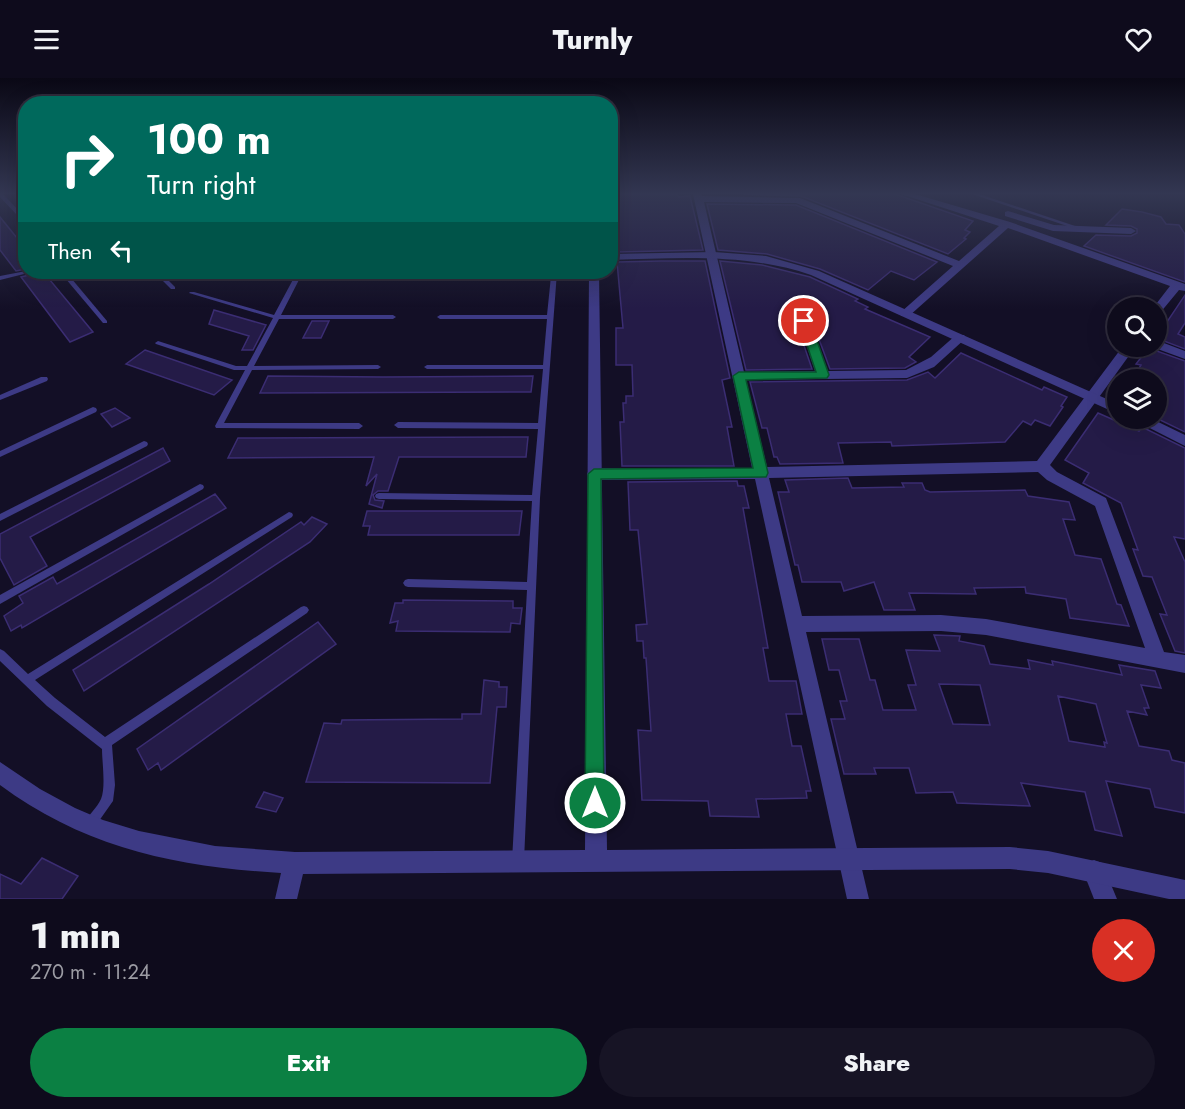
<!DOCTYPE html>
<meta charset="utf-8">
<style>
:root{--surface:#0e0b1c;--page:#171425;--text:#f1f3f6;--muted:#9b9ba3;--line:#2e2b3b;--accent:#0b8043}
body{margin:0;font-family:Jost,sans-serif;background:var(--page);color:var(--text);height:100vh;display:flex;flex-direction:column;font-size:22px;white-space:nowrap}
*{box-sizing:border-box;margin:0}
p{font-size:20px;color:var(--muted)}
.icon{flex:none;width:33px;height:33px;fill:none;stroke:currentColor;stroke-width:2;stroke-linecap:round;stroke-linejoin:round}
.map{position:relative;height:821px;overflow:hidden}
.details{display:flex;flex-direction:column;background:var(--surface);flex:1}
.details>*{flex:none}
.hud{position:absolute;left:18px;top:18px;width:600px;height:183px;border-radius:24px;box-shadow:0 6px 24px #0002,0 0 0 2px var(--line);background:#00695c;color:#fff;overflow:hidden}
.buttons{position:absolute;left:1107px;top:219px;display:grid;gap:12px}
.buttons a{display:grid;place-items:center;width:60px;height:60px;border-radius:50%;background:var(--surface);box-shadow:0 6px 24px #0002,0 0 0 2px var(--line);font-size:30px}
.pin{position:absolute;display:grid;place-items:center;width:51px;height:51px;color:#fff;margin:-26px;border:3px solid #fff;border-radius:50%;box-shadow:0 2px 6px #0007}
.me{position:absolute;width:66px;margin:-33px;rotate:0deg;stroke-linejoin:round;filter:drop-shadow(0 0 4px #0008)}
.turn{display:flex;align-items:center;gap:21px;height:126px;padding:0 30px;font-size:27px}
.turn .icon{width:78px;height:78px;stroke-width:2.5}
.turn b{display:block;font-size:42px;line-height:51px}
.then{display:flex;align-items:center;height:57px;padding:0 30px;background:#0003;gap:12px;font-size:22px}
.round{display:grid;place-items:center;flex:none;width:63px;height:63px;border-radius:32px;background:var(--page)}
.headline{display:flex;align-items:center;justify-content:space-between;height:102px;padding:0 30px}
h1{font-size:36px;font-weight:800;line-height:45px}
.button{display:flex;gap:12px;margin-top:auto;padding:12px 30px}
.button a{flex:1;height:69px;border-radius:36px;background:var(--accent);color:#fff;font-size:24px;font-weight:800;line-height:69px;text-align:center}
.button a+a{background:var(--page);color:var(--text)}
header{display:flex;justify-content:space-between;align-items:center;height:78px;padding:0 30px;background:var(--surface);font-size:27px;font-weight:800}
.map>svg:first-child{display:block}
</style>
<header><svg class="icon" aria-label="menu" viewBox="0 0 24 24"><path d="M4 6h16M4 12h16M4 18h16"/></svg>Turnly<svg class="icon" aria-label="heart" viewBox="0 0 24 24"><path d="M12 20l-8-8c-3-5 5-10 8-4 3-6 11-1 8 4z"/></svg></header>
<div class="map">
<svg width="1185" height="821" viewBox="0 0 1185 821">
<rect width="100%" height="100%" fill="#130f26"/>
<g fill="#241b47" stroke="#3b2d73" stroke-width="1.5" fill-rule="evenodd">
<polygon points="611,116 677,116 679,119 690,118 703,172 617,174 618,168 614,168"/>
<polygon points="744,116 895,116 973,143 965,152 970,154 964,160 966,161 948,176 801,118"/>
<polygon points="707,126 796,127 937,184 914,202 891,193 868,212 820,191 767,176 718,172"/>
<polygon points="1122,131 1142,134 1161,139 1166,146 1179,147 1185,156 1185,204 1084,168 1096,157 1131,158 1137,155 1137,151 1131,148 1106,147"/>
<polygon points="0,139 26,171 26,191 16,193 0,172"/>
<polygon points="661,183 705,183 730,300 722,302 732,349 727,349 734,388 622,388 620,344 624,344 623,325 626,325 626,318 633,318 632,287 616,287 616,250 623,250 617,184"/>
<polygon points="720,183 762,187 810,199 858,221 855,223 868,229 865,231 930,259 909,279 916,284 905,290 830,291 813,245 819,240 817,233 798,226 786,232 785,235 789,243 797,247 812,291 746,292"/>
<polygon points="41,194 45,196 93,254 70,264 21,199"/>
<polygon points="1185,217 1185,245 1178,256 1185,259 1185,271 1156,260 1156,253 1162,245 1165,247"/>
<polygon points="214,232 266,247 253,272 242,272 249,258 209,246"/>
<polygon points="312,243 329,243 321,260 303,260"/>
<polygon points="1150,268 1151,271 1185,283 1185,354 1156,340 1156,302 1132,302 1141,287 1136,286"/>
<polygon points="145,272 232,302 214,317 126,286"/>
<polygon points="961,275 1042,312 1044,309 1067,319 1061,328 1063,329 1050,348 1035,342 1031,347 1023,343 1005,364 892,368 891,364 838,365 843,385 780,386 777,379 774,379 767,350 762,350 750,304 907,302 928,294 935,300"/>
<polygon points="268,298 383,299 533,298 531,314 260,315"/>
<polygon points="115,330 130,340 112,349 101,336"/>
<polygon points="1098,335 1139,353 1142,349 1185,370 1185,461 1174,459 1185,484 1185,575 1175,573 1160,536 1167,537 1152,499 1143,498 1133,471 1138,472 1121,425 1083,405 1089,395 1065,382"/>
<polygon points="528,359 526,379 399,379 388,413 378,413 373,417 375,422 384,423 382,430 369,426 377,396 366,408 374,379 228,380 238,360"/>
<polygon points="163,370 170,383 30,459 47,488 14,507 0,480 0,456"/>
<polygon points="848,400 852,410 904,409 902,405 922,405 925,412 930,414 1025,412 1028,418 1069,424 1075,442 1063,441 1075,477 1101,481 1117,526 1121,527 1129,548 1070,540 1066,521 1026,515 1025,509 974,510 976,516 909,515 915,532 884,532 874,504 844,513 841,504 802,504 798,487 795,487 778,414 789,414 785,402"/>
<polygon points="737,403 738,408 744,408 749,430 743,430 768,570 763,570 769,603 796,603 802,636 786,636 792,668 801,668 811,713 806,713 807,720 756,721 759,739 710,738 708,723 642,722 638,652 651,653 646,580 644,580 643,563 637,563 636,547 647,546 638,452 630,452 628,404"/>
<polygon points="215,416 226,430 22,550 21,547 11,553 4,538 23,525 19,518 53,499 57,506"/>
<polygon points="367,433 522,433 519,457 368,457 370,448 363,448"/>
<polygon points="312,439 327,446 310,464 84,613 73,592 209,506 301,444 304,447"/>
<polygon points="403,522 513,523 513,530 522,530 520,546 511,545 510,554 396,553 398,543 390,545 395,525 403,525"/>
<polygon points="318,544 336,566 161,692 158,685 148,692 137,671"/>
<path d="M934,557L960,558L959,563L984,568L990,586L1030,591L1028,582L1053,587L1052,583L1122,597L1119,587L1155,593L1161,610L1141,607L1149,630H1144L1147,637L1127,633L1139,668L1169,673L1172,682L1185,685V735L1155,729L1150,711L1106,703L1122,758L1095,752L1085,714L1021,705L1030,728L957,725L953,714L916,715L909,690H874L876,696H844L831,641H845L840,623H847L839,592H829L822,561H859L870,602H875L883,632H916L908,607H916L906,572L940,573ZM939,606L980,607L990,647L953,646ZM1058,618L1096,626L1107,665L1104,664L1105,669L1069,663Z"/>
<polygon points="484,602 499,604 499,609 507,609 506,629 497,629 490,705 306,704 324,645 341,646 342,642 462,641 462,636 481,636"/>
<polygon points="264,714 283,720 276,734 256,729"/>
<polygon points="42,780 78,798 62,821 0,821 0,796 21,806"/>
</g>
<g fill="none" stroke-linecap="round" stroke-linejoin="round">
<g fill="#3d3a85" fill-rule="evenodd">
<polygon points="0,116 3,116 21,135 21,137 17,137 0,119"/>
<polygon points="972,116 979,116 1084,151 1079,152"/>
<polygon points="20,143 24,143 26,144 26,150 20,145"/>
<polygon points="26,193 32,194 0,202 0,198"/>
<polygon points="60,194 66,194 107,243 107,245 103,245"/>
<polygon points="154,194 160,194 175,209 175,211 171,211"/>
<polygon points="297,194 303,194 281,237 393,237 396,239 393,241 279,241 254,288 378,287 381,289 378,291 252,292 224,345 359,345 363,348 359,351 216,350 215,348 245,292 234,292 156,266 155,265 158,263 236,288 247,288 273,240 189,215 190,214 194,214 274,237"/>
<polygon points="449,194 557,194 540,420 524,783 522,787 518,789 514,787 512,783 527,512 408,509 405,508 403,505 405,502 408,501 527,504 532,423 379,421 376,420 375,418 376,416 379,415 532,417 538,351 398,350 394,347 398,344 538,345 543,291 427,291 424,289 427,287 543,287 547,241 440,241 437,239 440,237 547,237 551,198 447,197 446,196"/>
<polygon points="41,299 47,299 48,301 47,303 0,322 0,317"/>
<polygon points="93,329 96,330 97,332 96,334 0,379 0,373"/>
<polygon points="144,363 147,364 148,366 147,368 0,443 0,436"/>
<polygon points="200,406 203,407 204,409 203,411 0,526 0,517"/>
<path d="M289,434L292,435L293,437L292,439L35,602L55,620L105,659L301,529L304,528L307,529L309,532L307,535L112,667L115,707L113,723L94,750L90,752L86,750L84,746C88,737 97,730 101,721C106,709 102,684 102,671L47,628L0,583V571L4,573L28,596Z"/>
</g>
<g fill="#3d3a85" fill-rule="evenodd">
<path d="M693,116H701L702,118L800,120L959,183L999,148L901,116H915L1010,144L1185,206V213L1179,212L1160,235L1156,236V230H1153L1170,208L1008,150L909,238H901V234L953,188L796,125L704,124L744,294L815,293L799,245L791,242L787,234L799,228L815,234L817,239L810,244L828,293L906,292L931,279L956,257H964L966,260L934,289L907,300L746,302L767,389L1037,383L1123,268H1136L1050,387L1057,394L1106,420L1164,574L1185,577V595L986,557L941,553L806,554L869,821H847L755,401L594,402L589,400L587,396L589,392L594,390H752ZM1038,394L1047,402L1095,428L1145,570L986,541L941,537L802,538L769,400Z"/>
<polygon points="1008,133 1054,147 1131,150 1136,153 1131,156 1053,153 1005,138 1005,134"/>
<polygon points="1156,262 1185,273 1185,281 1152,269 1156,268"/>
<polygon points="1094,782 1102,785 1117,821 1094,821 1083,793 1086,785"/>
</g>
<g fill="#3d3a85" fill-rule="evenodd">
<path d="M714,174L766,178L819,193L1118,326V336L811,197C746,175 679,180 610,182V176Z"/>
<path d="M589,194H599L607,772L1010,769L1048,773L1185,802V821H1169L1048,795L1010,791L303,796L297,821H275L281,795C177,789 85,770 0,707V684L40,711L75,730L103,742L139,753L215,768L295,774L585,772Z"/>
<polygon points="1130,340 1150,340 1185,357 1185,368"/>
</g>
</g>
<linearGradient id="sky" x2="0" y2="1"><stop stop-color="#0a0815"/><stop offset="0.5" stop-color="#333752"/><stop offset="1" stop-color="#333752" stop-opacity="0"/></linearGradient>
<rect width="1185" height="231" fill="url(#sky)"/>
<polygon fill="#0b8043" stroke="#07532c" stroke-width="1.5" points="804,239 810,243 829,297 827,300 746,302 768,395 766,399 601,401 604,725 602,732 595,735 588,732 585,725 588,396 594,391 753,390 733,298 739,294 816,294 799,243"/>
</svg>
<div class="buttons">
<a><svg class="icon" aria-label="search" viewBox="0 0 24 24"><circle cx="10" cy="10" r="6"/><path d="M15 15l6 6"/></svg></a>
<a><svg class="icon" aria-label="layers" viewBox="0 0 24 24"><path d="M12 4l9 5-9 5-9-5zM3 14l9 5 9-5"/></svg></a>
</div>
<div class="pin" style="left:804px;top:243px;background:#d93025"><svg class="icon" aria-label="arrive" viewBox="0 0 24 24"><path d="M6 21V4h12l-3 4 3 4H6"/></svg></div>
<svg class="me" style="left:595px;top:725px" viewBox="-20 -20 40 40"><circle r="17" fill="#0b8043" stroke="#fff" stroke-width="3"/><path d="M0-11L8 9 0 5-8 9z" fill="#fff"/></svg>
<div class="hud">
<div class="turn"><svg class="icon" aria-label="right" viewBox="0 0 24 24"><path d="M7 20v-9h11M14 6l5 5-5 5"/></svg><div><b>100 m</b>Turn right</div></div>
<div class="then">Then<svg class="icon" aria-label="left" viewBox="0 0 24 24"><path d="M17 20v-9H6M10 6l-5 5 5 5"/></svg></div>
</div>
</div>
<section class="details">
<div class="headline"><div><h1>1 min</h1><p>270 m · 11:24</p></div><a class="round" style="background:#d93025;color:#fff"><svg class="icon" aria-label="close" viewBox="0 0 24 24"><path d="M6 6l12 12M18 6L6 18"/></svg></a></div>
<div class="button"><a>Exit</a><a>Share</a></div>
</section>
